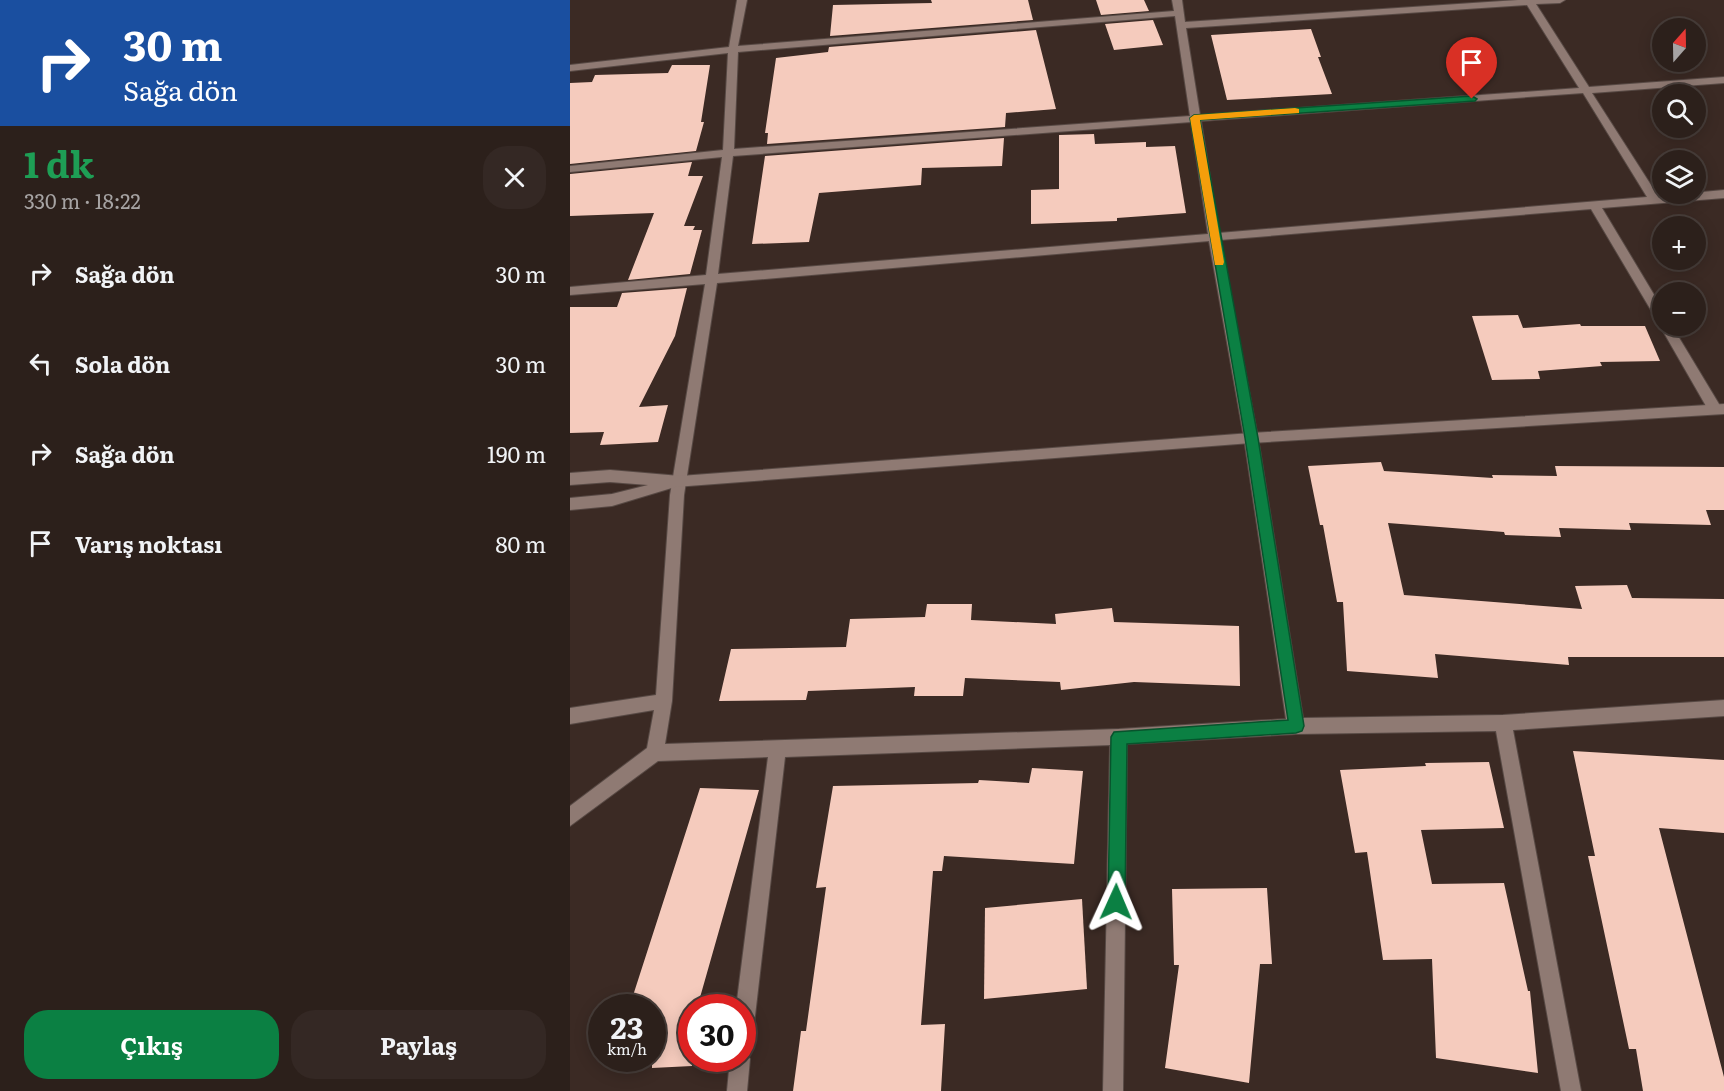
<!DOCTYPE html>
<html lang="tr">
<meta charset="utf-8">
<style>
:root{--surface:#2c201b;--page:#342824;--text:#f1f3f6;--muted:#a6a3a3;--line:#483e3a;--accent:#0b8043}
body{margin:0;font-family:Literata,serif;background:var(--page);color:var(--text);height:100vh;display:flex;flex-direction:column;font-size:22px;white-space:nowrap}
*{box-sizing:border-box;margin:0}
p{font-size:20px;color:var(--muted)}
.icon{flex:none;width:33px;height:33px;fill:none;stroke:currentColor;stroke-width:2;stroke-linecap:round;stroke-linejoin:round}
.map{position:relative;flex:1;overflow:hidden}
.side{display:flex;flex-direction:column;background:var(--surface);width:570px}
.side>*{flex:none}
.hud{background:#1a4fa0;color:#fff;overflow:hidden}
.needle{width:39px;rotate:20deg}
.tools{position:absolute;left:1082px;top:18px;display:grid;gap:12px}
.tools a{display:grid;place-items:center;width:54px;height:54px;border-radius:50%;background:var(--surface);box-shadow:0 3px 15px #0003,0 0 0 2px var(--line);font-size:30px}
.speed{position:absolute;left:18px;top:994px;display:flex;gap:12px;font-size:30px;font-weight:700;text-align:center}
.speed>*{display:grid;place-content:center;width:78px;height:78px;border-radius:50%;background:var(--surface);box-shadow:0 3px 15px #0003,0 0 0 2px var(--line);line-height:1}
.speed small{font-size:15px;font-weight:400}
.speed .limit{border:9px solid #d22;background:#fff;color:#111}
.pin{position:absolute;display:grid;place-items:center;width:51px;height:51px;color:#fff;margin:-62px -26px;border-radius:50% 50% 50% 0;rotate:-45deg;box-shadow:0 0 6px #0007}
.pin .icon{rotate:45deg}
.me{position:absolute;width:66px;margin:-33px;rotate:1deg;stroke-linejoin:round;filter:drop-shadow(0 0 4px #0008)}
.turn{display:flex;align-items:center;gap:21px;height:126px;padding:0 24px;font-size:27px}
.turn .icon{width:78px;height:78px;stroke-width:2.5}
.turn b{display:block;font-size:42px;line-height:51px}
.round{display:grid;place-items:center;flex:none;width:63px;height:63px;border-radius:24px;background:var(--page)}
.head{display:flex;align-items:center;justify-content:space-between;height:102px;padding:0 24px}
h1{font-size:36px;font-weight:700;line-height:45px;color:#1e9e55}
.button{display:flex;gap:12px;margin-top:auto;padding:12px 24px}
.button a{flex:1;height:69px;border-radius:24px;background:var(--accent);color:#fff;font-size:24px;font-weight:700;line-height:69px;text-align:center}
.button a+a{background:var(--page);color:var(--text)}
ul{padding:0;list-style:none}
li{display:flex;align-items:center;gap:18px;height:90px;padding:0 24px}
li div{flex:1}
li b{display:block;font-size:22px}
li em{font-style:normal}
main{display:flex;flex:1;min-height:0}
.map>svg:first-child{display:block}
</style>
<main>
<section class="side">
<div class="hud">
<div class="turn"><svg class="icon" aria-label="right" viewBox="0 0 24 24"><path d="M7 20v-9h11M14 6l5 5-5 5"/></svg><div><b>30 m</b>Sağa dön</div></div>
</div>
<div class="head"><div><h1>1 dk</h1><p>330 m · 18:22</p></div><a class="round"><svg class="icon" aria-label="close" viewBox="0 0 24 24"><path d="M6 6l12 12M18 6L6 18"/></svg></a></div>
<ul>
<li><svg class="icon" aria-label="right" viewBox="0 0 24 24"><path d="M7 20v-9h11M14 6l5 5-5 5"/></svg><div><b>Sağa dön</b></div><em>30 m</em></li>
<li><svg class="icon" aria-label="left" viewBox="0 0 24 24"><path d="M17 20v-9H6M10 6l-5 5 5 5"/></svg><div><b>Sola dön</b></div><em>30 m</em></li>
<li><svg class="icon" aria-label="right" viewBox="0 0 24 24"><path d="M7 20v-9h11M14 6l5 5-5 5"/></svg><div><b>Sağa dön</b></div><em>190 m</em></li>
<li><svg class="icon" aria-label="arrive" viewBox="0 0 24 24"><path d="M6 21V4h12l-3 4 3 4H6"/></svg><div><b>Varış noktası</b></div><em>80 m</em></li>
</ul>
<div class="button"><a>Çıkış</a><a>Paylaş</a></div>
</section>
<div class="map">
<svg width="1154" height="1091" viewBox="0 0 1154 1091">
<rect width="100%" height="100%" fill="#3b2a24"/>
<g fill="#f5cbbd">
<polygon points="361,0 458,0 463,20 260,36 263,5 362,3"/>
<polygon points="526,0 574,0 579,11 531,15"/>
<polygon points="583,20 593,45 544,50 535,24"/>
<polygon points="741,29 751,57 748,57 762,94 657,100 641,35"/>
<polygon points="466,30 486,109 436,113 435,127 197,144 198,133 195,133 206,58 258,52 259,47"/>
<polygon points="102,65 140,65 131,122 134,122 126,151 0,164 0,83 22,82 25,75 98,73"/>
<polygon points="524,134 525,144 576,142 576,147 605,146 616,213 547,218 547,221 461,224 461,190 489,189 489,135"/>
<polygon points="434,138 432,166 352,168 351,185 249,193 239,242 182,244 195,156"/>
<polygon points="122,162 118,176 133,176 114,226 125,226 123,230 132,230 120,274 58,280 84,213 0,216 0,174"/>
<polygon points="117,288 105,336 69,407 98,405 88,442 30,445 34,432 0,433 0,307 47,307 52,293"/>
<polygon points="948,315 953,328 1010,324 1011,326 1075,326 1090,361 1030,362 1032,366 968,371 970,379 922,380 902,316"/>
<polygon points="811,462 814,471 923,478 922,475 987,476 985,466 1154,467 1154,510 1136,510 1141,525 1059,523 1061,530 989,528 991,537 935,535 934,532 818,523 834,595 1012,609 1005,586 1057,585 1062,598 1154,599 1154,657 998,657 999,665 865,654 868,678 777,671 773,602 767,602 753,525 750,525 738,466"/>
<polygon points="357,604 402,604 401,620 486,624 485,614 542,608 544,622 669,626 670,686 564,682 491,690 490,682 395,678 393,696 344,696 345,687 238,691 236,700 149,701 161,649 276,647 280,619 355,617"/>
<polygon points="1003,751 1154,760 1154,833 1089,828 1154,1077 1154,1091 1073,1091 1066,1049 1059,1049 1018,856 1025,856"/>
<polygon points="919,762 934,828 851,830 862,884 934,883 958,991 960,991 968,1073 866,1058 862,959 813,960 797,852 785,853 770,770 856,766 855,763"/>
<polygon points="462,768 513,771 504,864 374,856 372,871 363,871 351,1025 375,1024 371,1091 223,1091 231,1031 236,1031 256,887 246,888 263,786 408,783 409,780 459,783"/>
<polygon points="130,788 189,790 127,1008 122,1008 122,1066 82,1068 82,1008 59,1008"/>
<polygon points="697,888 702,964 690,964 679,1083 595,1068 609,965 604,965 602,889"/>
<polygon points="512,899 517,989 414,999 415,908"/>
</g>
<g fill="none" stroke-linecap="round" stroke-linejoin="round">
<g stroke="#574944" stroke-width="2">
<path id="minor" d="M167,0H177L168,46L604,11L602,0H612L615,22L948,0H995L990,3L966,4L1019,87L1154,77V83L1022,93L1088,196L1154,190V198L1032,208L1092,308V326H1102L1152,409L1150,413H1140L1090,326L1091,323L1088,322L1021,209L650,240L688,438L733,718L933,715L1154,700V716L943,730L1011,1091H991L926,731L726,734L557,744L553,1091H533L540,745L215,757L182,1042L179,1049L175,1051L180,1059L177,1091H157L160,1059H172V1008H166L198,757L88,761L0,826V806L77,748L84,710L0,724V708L86,695L100,495L135,284L0,295V287L136,275L152,157L0,172V166L153,150L158,53L0,71V65L159,47ZM957,5L1009,88L630,115L616,28ZM605,16L620,116L164,149L168,52ZM1013,93L1077,197L649,233L631,121ZM621,122L638,234L148,274L163,156ZM639,241L674,438L716,719L549,729L95,744L102,701L114,495L147,283Z"/>
</g>
<g stroke="#574944" stroke-width="2">
<polygon id="tertiary" points="1154,404 1154,414 681,443 105,487 42,506 0,510 0,498 42,494 78,485 40,482 0,485 0,473 40,470 110,476 681,433"/>
</g>
<use href="#minor" fill="#8f7a73" fill-rule="evenodd"/>
<use href="#tertiary" fill="#8f7a73" fill-rule="evenodd"/>
</g>
<polygon fill="#0b8043" stroke="#07532c" stroke-width="1.5" points="902,96 907,99 905,101 630,120 688,438 734,726 732,731 726,733 557,744 555,902 552,908 546,911 540,908 538,902 541,737 544,732 718,720 675,438 620,118 624,115"/>
<polygon fill="#f59e0b" points="725,108 729,109 729,113 630,120 654,262 653,265 645,265 620,118 624,115"/>
</svg>
<div class="tools">
<a><svg class="needle" viewBox="-14 -14 28 28"><path d="M0-13l5 13h-10z" fill="#e53935"/><path d="M0 13l5-13h-10z" fill="#a6a3a3"/></svg></a>
<a><svg class="icon" aria-label="search" viewBox="0 0 24 24"><circle cx="10" cy="10" r="6"/><path d="M15 15l6 6"/></svg></a>
<a><svg class="icon" aria-label="layers" viewBox="0 0 24 24"><path d="M12 4l9 5-9 5-9-5zM3 14l9 5 9-5"/></svg></a>
<a>+</a>
<a>−</a>
</div>
<div class="speed"><div>23<small>km/h</small></div><div class="limit">30</div></div>
<div class="pin" style="left:902px;top:99px;background:#d93025"><svg class="icon" aria-label="arrive" viewBox="0 0 24 24"><path d="M6 21V4h12l-3 4 3 4H6"/></svg></div>
<svg class="me" style="left:546px;top:902px" viewBox="-20 -20 40 40"><path d="M0-17L14 15 0 8-14 15z" fill="#0b8043" stroke="#fff" stroke-width="4"/></svg>
</div>
</main>
